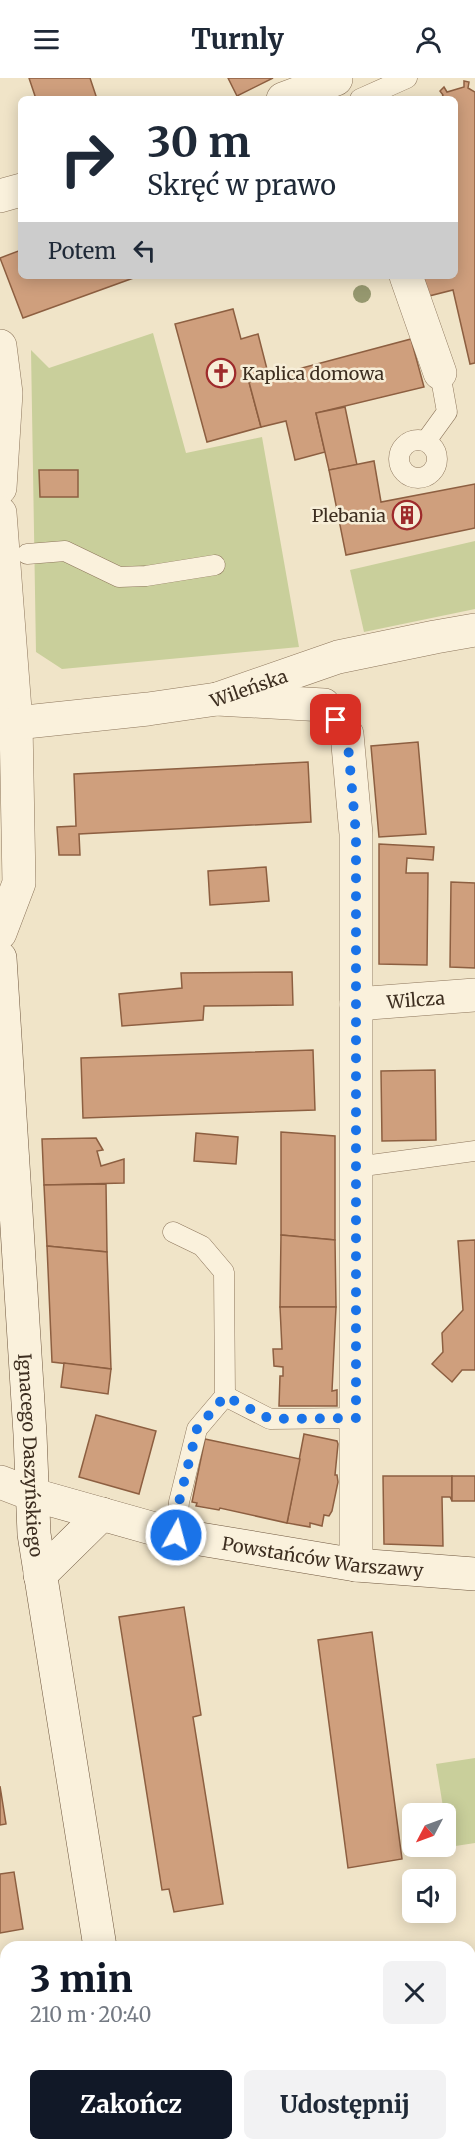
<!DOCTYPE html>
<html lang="pl">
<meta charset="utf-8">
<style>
:root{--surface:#fff;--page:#f2f2f3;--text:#1f2937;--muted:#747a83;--accent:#111827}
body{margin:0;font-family:Merriweather,serif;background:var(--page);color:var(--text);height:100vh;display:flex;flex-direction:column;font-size:22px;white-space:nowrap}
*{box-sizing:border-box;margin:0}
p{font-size:20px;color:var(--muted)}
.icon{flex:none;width:33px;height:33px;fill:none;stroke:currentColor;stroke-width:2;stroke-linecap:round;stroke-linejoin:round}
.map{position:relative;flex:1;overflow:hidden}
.details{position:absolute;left:0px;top:1863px;width:476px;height:210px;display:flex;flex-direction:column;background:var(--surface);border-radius:18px 18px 0 0;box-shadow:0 3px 15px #0003}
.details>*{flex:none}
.hud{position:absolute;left:18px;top:18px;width:440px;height:183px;border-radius:9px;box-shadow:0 3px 15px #0003;background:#fff;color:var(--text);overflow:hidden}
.needle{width:39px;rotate:229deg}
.controls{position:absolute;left:402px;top:1725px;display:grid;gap:12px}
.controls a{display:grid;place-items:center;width:54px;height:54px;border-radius:9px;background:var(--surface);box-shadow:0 3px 15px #0003;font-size:30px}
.pin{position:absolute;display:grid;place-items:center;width:51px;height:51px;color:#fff;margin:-26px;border-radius:12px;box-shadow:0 3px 9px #0006}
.me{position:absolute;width:66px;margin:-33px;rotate:7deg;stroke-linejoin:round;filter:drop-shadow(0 0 4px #0008)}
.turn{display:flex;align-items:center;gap:21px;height:126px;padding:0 30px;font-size:27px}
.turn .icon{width:78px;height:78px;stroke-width:2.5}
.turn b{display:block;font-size:42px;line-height:51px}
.then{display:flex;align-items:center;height:57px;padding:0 30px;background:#0003;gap:12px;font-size:22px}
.round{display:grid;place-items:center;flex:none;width:63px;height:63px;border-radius:9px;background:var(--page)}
.overview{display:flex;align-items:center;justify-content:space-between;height:102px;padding:0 30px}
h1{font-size:36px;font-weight:800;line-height:45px;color:var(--accent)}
.action{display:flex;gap:12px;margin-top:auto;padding:12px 30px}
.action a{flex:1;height:69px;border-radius:9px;background:var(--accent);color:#fff;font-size:24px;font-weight:800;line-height:69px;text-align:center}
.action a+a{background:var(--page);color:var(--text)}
header{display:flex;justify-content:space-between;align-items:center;height:78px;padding:0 30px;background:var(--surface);font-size:27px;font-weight:800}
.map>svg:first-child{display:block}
</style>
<header><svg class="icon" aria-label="menu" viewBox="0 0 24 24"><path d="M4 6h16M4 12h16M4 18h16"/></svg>Turnly<svg class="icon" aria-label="person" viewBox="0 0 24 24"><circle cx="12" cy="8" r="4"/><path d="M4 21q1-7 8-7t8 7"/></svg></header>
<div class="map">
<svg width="475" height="2073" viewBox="0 0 475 2073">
<rect width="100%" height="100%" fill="#f0e4c8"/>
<g fill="#c9cf9b">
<polygon points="153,255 186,375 262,359 299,569 62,591 36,574 31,272 49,290"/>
<polygon points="475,463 475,531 364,554 350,492"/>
<polygon points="475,1680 475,1765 449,1769 446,1736 444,1735 436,1686"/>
</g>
<g fill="#cf9f7d" stroke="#8d5f41" stroke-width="1.5">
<polygon points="29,0 90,0 97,21 36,21"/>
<polygon points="228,0 273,0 237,18"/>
<polygon points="464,3 469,4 468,10 475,14 475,285 470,286 453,212 429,218 423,198 454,198 454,21 441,21 443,17 440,13 444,9 447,14 464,9"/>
<polygon points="21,172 21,198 139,198 23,240 0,180"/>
<polygon points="233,231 241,261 258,256 269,299 249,304 261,349 207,364 175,246"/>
<polygon points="411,261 424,309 316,335 325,374 295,382 286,343 261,349 249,304"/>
<polygon points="345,329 357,387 329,392 316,335"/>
<polygon points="374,383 381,424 475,406 475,450 346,477 329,392"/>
<polygon points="39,392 78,392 78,419 40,419"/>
<polygon points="418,664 426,756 379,759 371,668"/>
<polygon points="308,684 311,744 79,756 80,777 59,777 57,749 76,748 74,696"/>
<polygon points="379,766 434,769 433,782 407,780 406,795 428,795 427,887 379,886"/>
<polygon points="266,789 269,823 210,827 208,793"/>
<polygon points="451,804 475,805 475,890 450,889"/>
<polygon points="292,894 293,927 204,928 203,942 122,948 119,916 182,910 181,895"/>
<polygon points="313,972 315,1032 83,1040 81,980"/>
<polygon points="435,992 436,1062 382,1063 381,993"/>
<polygon points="281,1054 335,1058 335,1162 281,1157"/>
<polygon points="196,1055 238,1059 236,1086 194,1083"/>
<polygon points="96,1060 103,1072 97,1073 101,1088 124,1081 124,1105 44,1107 42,1061"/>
<polygon points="106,1106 107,1174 47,1168 44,1107"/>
<polygon points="281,1157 335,1162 336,1229 280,1229"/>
<polygon points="475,1162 475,1292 462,1292 452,1304 432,1286 443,1274 442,1255 463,1232 458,1163"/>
<polygon points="47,1168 107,1174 111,1291 52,1284"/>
<polygon points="280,1229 336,1229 332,1313 337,1312 337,1328 279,1328 280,1298 283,1298 283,1289 274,1288 273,1271 282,1271"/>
<polygon points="64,1285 111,1291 108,1316 61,1309"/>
<polygon points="96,1337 156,1353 139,1416 79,1399"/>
<polygon points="304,1356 337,1363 338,1366 335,1397 337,1397 338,1404 332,1433 329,1438 324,1437 322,1448 310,1445 310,1449 287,1445"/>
<polygon points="205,1361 300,1381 287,1445 220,1430 219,1432 196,1428 197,1425 192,1424"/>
<polygon points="383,1398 452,1398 452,1423 450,1419 442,1419 443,1468 384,1466"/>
<rect x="452" y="1398" width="23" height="25"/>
<polygon points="184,1529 201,1637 193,1639 223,1826 174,1834 169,1811 162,1812 119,1539"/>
<polygon points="372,1554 402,1781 348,1790 318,1562"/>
<polygon points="0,1708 6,1746 0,1747"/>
<polygon points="14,1794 23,1851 0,1855 0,1796"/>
<polygon points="6,1949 6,1979 0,1980 0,1950"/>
<polygon points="6,1979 6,2010 0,2011 0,1980"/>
<polygon points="10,2067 65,2067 66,2073 11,2073"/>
</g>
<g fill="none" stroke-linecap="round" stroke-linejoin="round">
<g stroke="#8d765c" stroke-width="21">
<g id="lane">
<polyline points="360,21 407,0"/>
<circle cx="418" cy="381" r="19"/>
<polyline points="426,363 447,334 440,295"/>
<polyline points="27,476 65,473 119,499 146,498 215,487"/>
<polyline points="356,1089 475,1073"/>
<polyline points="173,1154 202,1168 224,1194 225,1318 197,1351 179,1424 176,1457"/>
<polyline points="225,1318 270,1341 356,1340"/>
<polyline points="470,2049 475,2063"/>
<polyline points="341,2073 358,2067"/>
</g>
</g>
<g stroke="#8d765c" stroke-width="34">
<g id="street">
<polyline points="283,21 336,1"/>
<polyline points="0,118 21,112"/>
<polyline points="406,198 440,295"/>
<polyline points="0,268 6,315 0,410"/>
<polyline points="0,435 16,645 19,805 0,855"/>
<polyline points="217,621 324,627 347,656 356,756 356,1487"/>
<path id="s1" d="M16,645L148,631L217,621L338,579L435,559L475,552"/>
<path id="s2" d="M356,926L475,917"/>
<polyline points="0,1404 34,1417"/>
</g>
</g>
<g stroke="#6f573f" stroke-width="34">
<g id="secondary">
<path id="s3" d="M0,880L30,1356L34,1456L100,1869"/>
<path id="s4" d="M34,1417L176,1457L356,1487L475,1496"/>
<polyline points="40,1497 102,1436"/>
<polyline points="127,2067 128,2073"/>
</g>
</g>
<use href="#lane" stroke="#faf1dc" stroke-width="20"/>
<use href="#street" stroke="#faf1dc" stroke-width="33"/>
<use href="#secondary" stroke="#faf1dc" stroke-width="33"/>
</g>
<circle fill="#96986f" cx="362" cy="216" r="9"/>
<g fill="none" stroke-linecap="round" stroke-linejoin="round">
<polyline stroke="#1a73e8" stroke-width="10" stroke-dasharray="0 18" points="176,1457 179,1424 197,1351 225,1318 270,1341 356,1340 356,756 347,656 336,642"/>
</g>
<defs>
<g id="church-ring" transform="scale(1.5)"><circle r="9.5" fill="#f7eed8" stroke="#9e2a2b" stroke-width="1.5"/><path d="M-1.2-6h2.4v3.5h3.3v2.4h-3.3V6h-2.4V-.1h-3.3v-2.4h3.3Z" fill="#9e2a2b"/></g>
<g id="building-ring" transform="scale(1.5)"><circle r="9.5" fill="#f7eed8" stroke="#9e2a2b" stroke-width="1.5"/><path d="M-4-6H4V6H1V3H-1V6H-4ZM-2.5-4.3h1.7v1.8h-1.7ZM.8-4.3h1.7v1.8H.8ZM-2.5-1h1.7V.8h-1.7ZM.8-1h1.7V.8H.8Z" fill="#9e2a2b"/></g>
</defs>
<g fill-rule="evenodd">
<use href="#church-ring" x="221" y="295"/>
<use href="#building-ring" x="407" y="437"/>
</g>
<g text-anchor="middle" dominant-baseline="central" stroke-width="5" stroke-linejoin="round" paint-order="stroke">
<g font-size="18" fill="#3d2e20" stroke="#f7eed8" text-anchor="start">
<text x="242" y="295">Kaplica domowa</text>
<text x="386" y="437" text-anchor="end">Plebania</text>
</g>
<g font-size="18" fill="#3d2e20" stroke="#f7eed8">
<text stroke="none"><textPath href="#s1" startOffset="236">Wileńska</textPath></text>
<text stroke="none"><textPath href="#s2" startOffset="60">Wilcza</textPath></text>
<text stroke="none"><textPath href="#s3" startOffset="498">Ignacego Daszyńskiego</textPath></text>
<text stroke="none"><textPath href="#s4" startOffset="296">Powstańców Warszawy</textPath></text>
</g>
</g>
</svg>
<div class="controls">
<a><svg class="needle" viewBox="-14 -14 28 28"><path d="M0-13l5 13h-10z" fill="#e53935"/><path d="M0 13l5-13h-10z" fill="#747a83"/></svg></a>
<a><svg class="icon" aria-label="sound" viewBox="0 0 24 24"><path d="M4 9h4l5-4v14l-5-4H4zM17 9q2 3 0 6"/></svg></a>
</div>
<div class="pin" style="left:336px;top:642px;background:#d93025"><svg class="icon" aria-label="arrive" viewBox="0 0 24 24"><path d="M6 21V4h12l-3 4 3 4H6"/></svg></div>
<svg class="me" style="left:176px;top:1457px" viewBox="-20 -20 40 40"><circle r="17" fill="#1a73e8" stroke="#fff" stroke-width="3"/><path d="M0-11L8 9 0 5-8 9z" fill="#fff"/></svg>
<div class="hud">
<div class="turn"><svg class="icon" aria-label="right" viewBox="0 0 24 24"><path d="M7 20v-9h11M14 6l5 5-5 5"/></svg><div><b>30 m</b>Skręć w prawo</div></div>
<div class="then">Potem<svg class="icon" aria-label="left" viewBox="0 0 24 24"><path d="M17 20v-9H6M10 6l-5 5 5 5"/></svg></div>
</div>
<section class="details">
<div class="overview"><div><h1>3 min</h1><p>210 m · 20:40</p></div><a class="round"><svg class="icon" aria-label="close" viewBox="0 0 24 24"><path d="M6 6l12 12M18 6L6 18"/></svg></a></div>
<div class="action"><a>Zakończ</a><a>Udostępnij</a></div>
</section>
</div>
